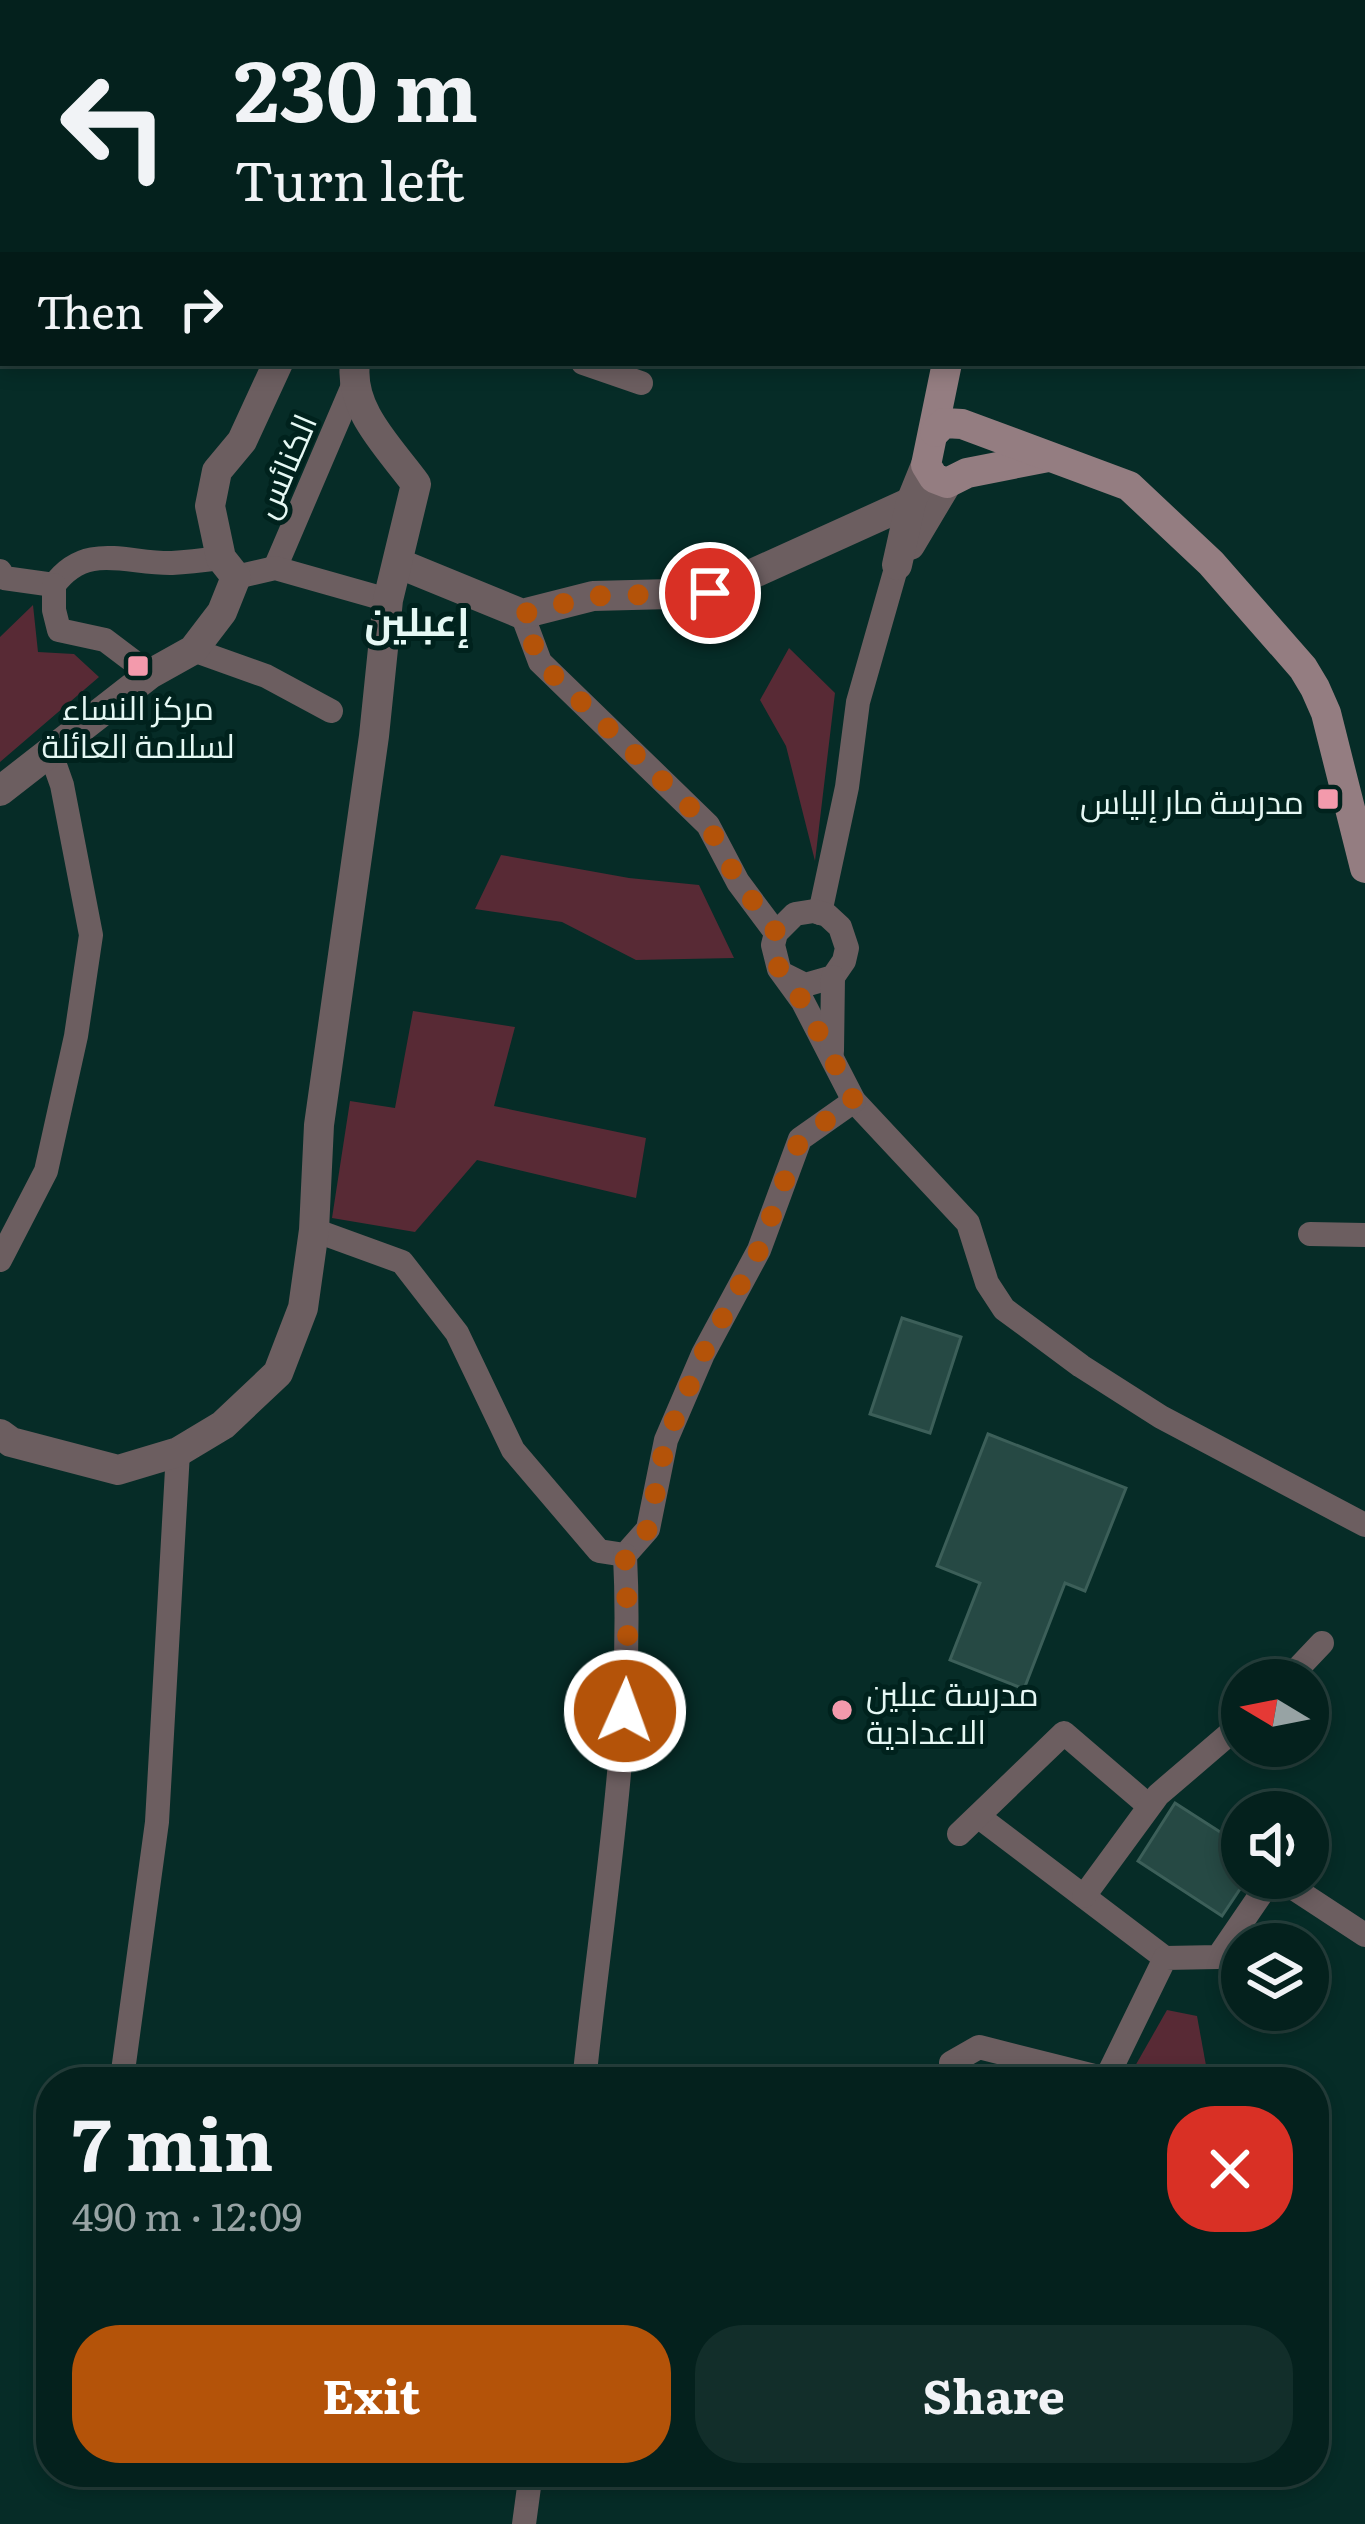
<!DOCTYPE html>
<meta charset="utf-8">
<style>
:root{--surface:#04211d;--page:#122e2a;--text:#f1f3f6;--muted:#97a3a4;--line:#253e3b;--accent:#b45309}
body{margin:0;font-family:Literata,Cairo,serif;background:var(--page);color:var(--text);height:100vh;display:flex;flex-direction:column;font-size:45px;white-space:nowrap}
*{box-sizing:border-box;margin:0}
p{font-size:39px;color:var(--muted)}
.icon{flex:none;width:66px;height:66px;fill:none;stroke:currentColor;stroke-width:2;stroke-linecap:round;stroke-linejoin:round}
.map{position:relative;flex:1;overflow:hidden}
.details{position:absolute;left:36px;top:2067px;width:1293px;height:420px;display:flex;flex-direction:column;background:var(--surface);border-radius:48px;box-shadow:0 6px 18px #0003,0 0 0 3px var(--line)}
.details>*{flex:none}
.guide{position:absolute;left:0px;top:0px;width:1365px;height:366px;box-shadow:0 6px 18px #0003,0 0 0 3px var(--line);background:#04211d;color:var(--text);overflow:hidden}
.needle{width:78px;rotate:280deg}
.tools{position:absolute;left:1221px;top:1659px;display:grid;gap:24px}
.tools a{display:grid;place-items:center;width:108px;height:108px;border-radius:50%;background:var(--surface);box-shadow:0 6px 18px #0003,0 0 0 3px var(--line);font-size:60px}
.pin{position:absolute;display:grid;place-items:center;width:102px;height:102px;color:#fff;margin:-51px;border:6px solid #fff;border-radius:50%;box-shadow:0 3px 12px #0007}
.me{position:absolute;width:132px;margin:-66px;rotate:2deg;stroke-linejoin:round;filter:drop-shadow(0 0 9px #0008)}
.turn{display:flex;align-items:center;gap:42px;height:252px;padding:0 36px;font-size:54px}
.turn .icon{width:156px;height:156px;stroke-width:2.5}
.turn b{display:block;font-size:84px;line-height:102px}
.then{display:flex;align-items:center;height:114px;padding:0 36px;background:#0003;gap:24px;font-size:45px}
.round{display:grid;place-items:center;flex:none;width:126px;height:126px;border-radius:48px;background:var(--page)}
.headline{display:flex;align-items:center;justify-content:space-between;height:204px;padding:0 36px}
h1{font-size:72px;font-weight:700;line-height:90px}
.action{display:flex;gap:24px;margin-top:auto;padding:24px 36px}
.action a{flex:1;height:138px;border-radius:48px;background:var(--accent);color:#fff;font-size:48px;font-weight:700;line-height:138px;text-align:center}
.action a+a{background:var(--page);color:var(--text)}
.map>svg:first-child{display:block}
</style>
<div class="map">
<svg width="1365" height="2524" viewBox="0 0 1365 2524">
<rect width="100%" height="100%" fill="#062c27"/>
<g fill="#582a35">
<polygon points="33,605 38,652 74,654 99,677 0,762 0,637"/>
<polygon points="789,648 835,693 815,861 786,746 760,700"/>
<polygon points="501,855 629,878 699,885 734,958 636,960 562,922 475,909"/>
<polygon points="413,1011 515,1027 494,1106 646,1138 636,1198 477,1160 415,1232 332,1218 350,1101 395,1108"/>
<polygon points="1167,2010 1197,2016 1209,2082 1126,2082"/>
</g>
<g fill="#264944" stroke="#3c5f59" stroke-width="3">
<polygon points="902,1318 961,1337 930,1433 870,1414"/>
<polygon points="988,1434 1126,1488 1085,1591 1065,1583 1024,1689 950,1660 980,1583 937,1566"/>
<polygon points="1175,1803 1242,1846 1242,1886 1222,1916 1138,1861"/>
</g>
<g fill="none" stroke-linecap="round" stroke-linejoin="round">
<g stroke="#6c5e60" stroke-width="24">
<polyline points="769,0 828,3"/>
<polyline points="198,3 199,0"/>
<polyline points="621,3 627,0"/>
<polyline points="833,3 882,0"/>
<polyline points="1362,280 1365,282"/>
<polyline points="583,363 641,383"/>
<polyline points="275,568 352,388"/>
<path d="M0,571L4,578L54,585C86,541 127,564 172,563C188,562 205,560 221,558"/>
<polyline points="236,577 275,568 388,600"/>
<polyline points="54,585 54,610 59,630 105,640 150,674"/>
<polyline points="522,614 540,662 708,825 738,882 776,933"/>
<polyline points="193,650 266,676 331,711"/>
<polyline points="820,913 847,787 858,702 897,565"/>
<polyline points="785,975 805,985 833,977 844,961 847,948 840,927 827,915 814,911 795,914 776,933 773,945 779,969 803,1002 854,1101 968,1223 987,1283 1004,1309 1081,1366 1161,1417 1365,1525"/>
<polyline points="832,1051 833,977"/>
<polyline points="314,1230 402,1262 457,1333 513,1450 599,1551 625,1555 648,1529 666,1440 703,1354 759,1250 800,1139 854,1101"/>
<polyline points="1310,1234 1365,1235"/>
<polyline points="0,1260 46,1171 76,1036 91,935 62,785 50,751"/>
<polyline points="1287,1680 1322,1643"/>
<polyline points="979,1817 1165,1958"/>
<polyline points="959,1834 1064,1733 1149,1806"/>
<polyline points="1278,1878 1365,1935"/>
<polyline points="1084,1896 1158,1795 1242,1723"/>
<polyline points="951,2063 979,2047 1106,2079 1165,1958 1218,1957 1272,1878"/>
<polyline points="123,2071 157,1822 178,1452"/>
<path d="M584,2082C602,1906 634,1733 625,1555"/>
<polyline points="524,2524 531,2472"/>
</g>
<g stroke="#6c5e60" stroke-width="30">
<polyline points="368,0 369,3"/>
<polyline points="910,545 947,483"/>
<polyline points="400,564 522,614 593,596 710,593 911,502"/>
<polyline points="897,565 911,502 926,465"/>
<polyline points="0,791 150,674 193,650 222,612 236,577 221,558 210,506 217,471 242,441 278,363"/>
<path d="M0,1434L11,1442L118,1470L178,1452L223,1425L278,1373L303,1308L314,1230L319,1125L374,736L388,600L416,484C389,447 349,410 355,363"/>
</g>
<g stroke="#947d81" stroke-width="30">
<polyline points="829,0 831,3"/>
<polyline points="947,363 926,465 934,478 947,483 967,473 1048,457"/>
<polyline points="935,432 944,423 962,424 1129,486 1211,563 1303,668 1315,688 1326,713 1365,868"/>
</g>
</g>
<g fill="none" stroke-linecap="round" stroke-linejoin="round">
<polyline stroke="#b45309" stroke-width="21" stroke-dasharray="0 37.8" points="625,1711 628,1624 625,1556 648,1529 666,1440 703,1354 759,1250 800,1139 854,1101 803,1002 779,969 773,945 776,932 738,881 708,825 540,662 522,614 593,596 710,593"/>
</g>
<g fill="#f39aac" stroke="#00221d" stroke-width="4.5">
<rect x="126" y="654" width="24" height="24" rx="6"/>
<rect x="1316" y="787" width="24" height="24" rx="6"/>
<circle cx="842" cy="1710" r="12"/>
</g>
<g text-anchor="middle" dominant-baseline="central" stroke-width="10" stroke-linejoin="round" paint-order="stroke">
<g font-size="33" fill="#e5f8f4" stroke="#00221d">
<text transform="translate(283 465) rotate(-67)">الكنائس</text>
</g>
<g font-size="33" fill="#e5f8f4" stroke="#00221d">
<text x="138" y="705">مركز النساء<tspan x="138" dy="38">لسلامة العائلة</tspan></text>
<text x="1304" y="799" text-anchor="end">مدرسة مار إلياس</text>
<text x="866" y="1691" text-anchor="start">مدرسة عبلين<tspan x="866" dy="38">الاعدادية</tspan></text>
</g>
<g font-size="39" font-weight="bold" fill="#e5f8f4" stroke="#00221d">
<text x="417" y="619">إعبلين</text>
</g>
</g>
</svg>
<div class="tools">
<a><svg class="needle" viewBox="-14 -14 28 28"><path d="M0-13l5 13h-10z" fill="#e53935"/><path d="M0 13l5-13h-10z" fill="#97a3a4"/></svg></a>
<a><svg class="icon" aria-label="sound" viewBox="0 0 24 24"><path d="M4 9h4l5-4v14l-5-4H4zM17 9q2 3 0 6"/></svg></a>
<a><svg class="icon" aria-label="layers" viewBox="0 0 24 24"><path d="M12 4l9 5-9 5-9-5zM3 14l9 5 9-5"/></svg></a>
</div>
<div class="pin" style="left:710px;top:593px;background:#d93025"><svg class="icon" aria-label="arrive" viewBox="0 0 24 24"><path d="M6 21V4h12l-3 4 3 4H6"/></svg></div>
<svg class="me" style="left:625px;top:1711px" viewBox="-20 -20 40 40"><circle r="17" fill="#b45309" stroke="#fff" stroke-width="3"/><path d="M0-11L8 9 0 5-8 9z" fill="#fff"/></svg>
<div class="guide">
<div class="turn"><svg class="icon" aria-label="left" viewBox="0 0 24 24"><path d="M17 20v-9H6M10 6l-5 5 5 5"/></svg><div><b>230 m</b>Turn left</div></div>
<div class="then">Then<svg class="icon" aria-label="right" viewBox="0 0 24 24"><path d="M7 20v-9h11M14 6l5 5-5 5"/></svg></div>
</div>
<section class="details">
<div class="headline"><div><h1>7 min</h1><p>490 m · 12:09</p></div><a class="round" style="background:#d93025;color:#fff"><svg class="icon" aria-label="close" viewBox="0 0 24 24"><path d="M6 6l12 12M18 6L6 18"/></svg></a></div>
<div class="action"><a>Exit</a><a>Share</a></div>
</section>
</div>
